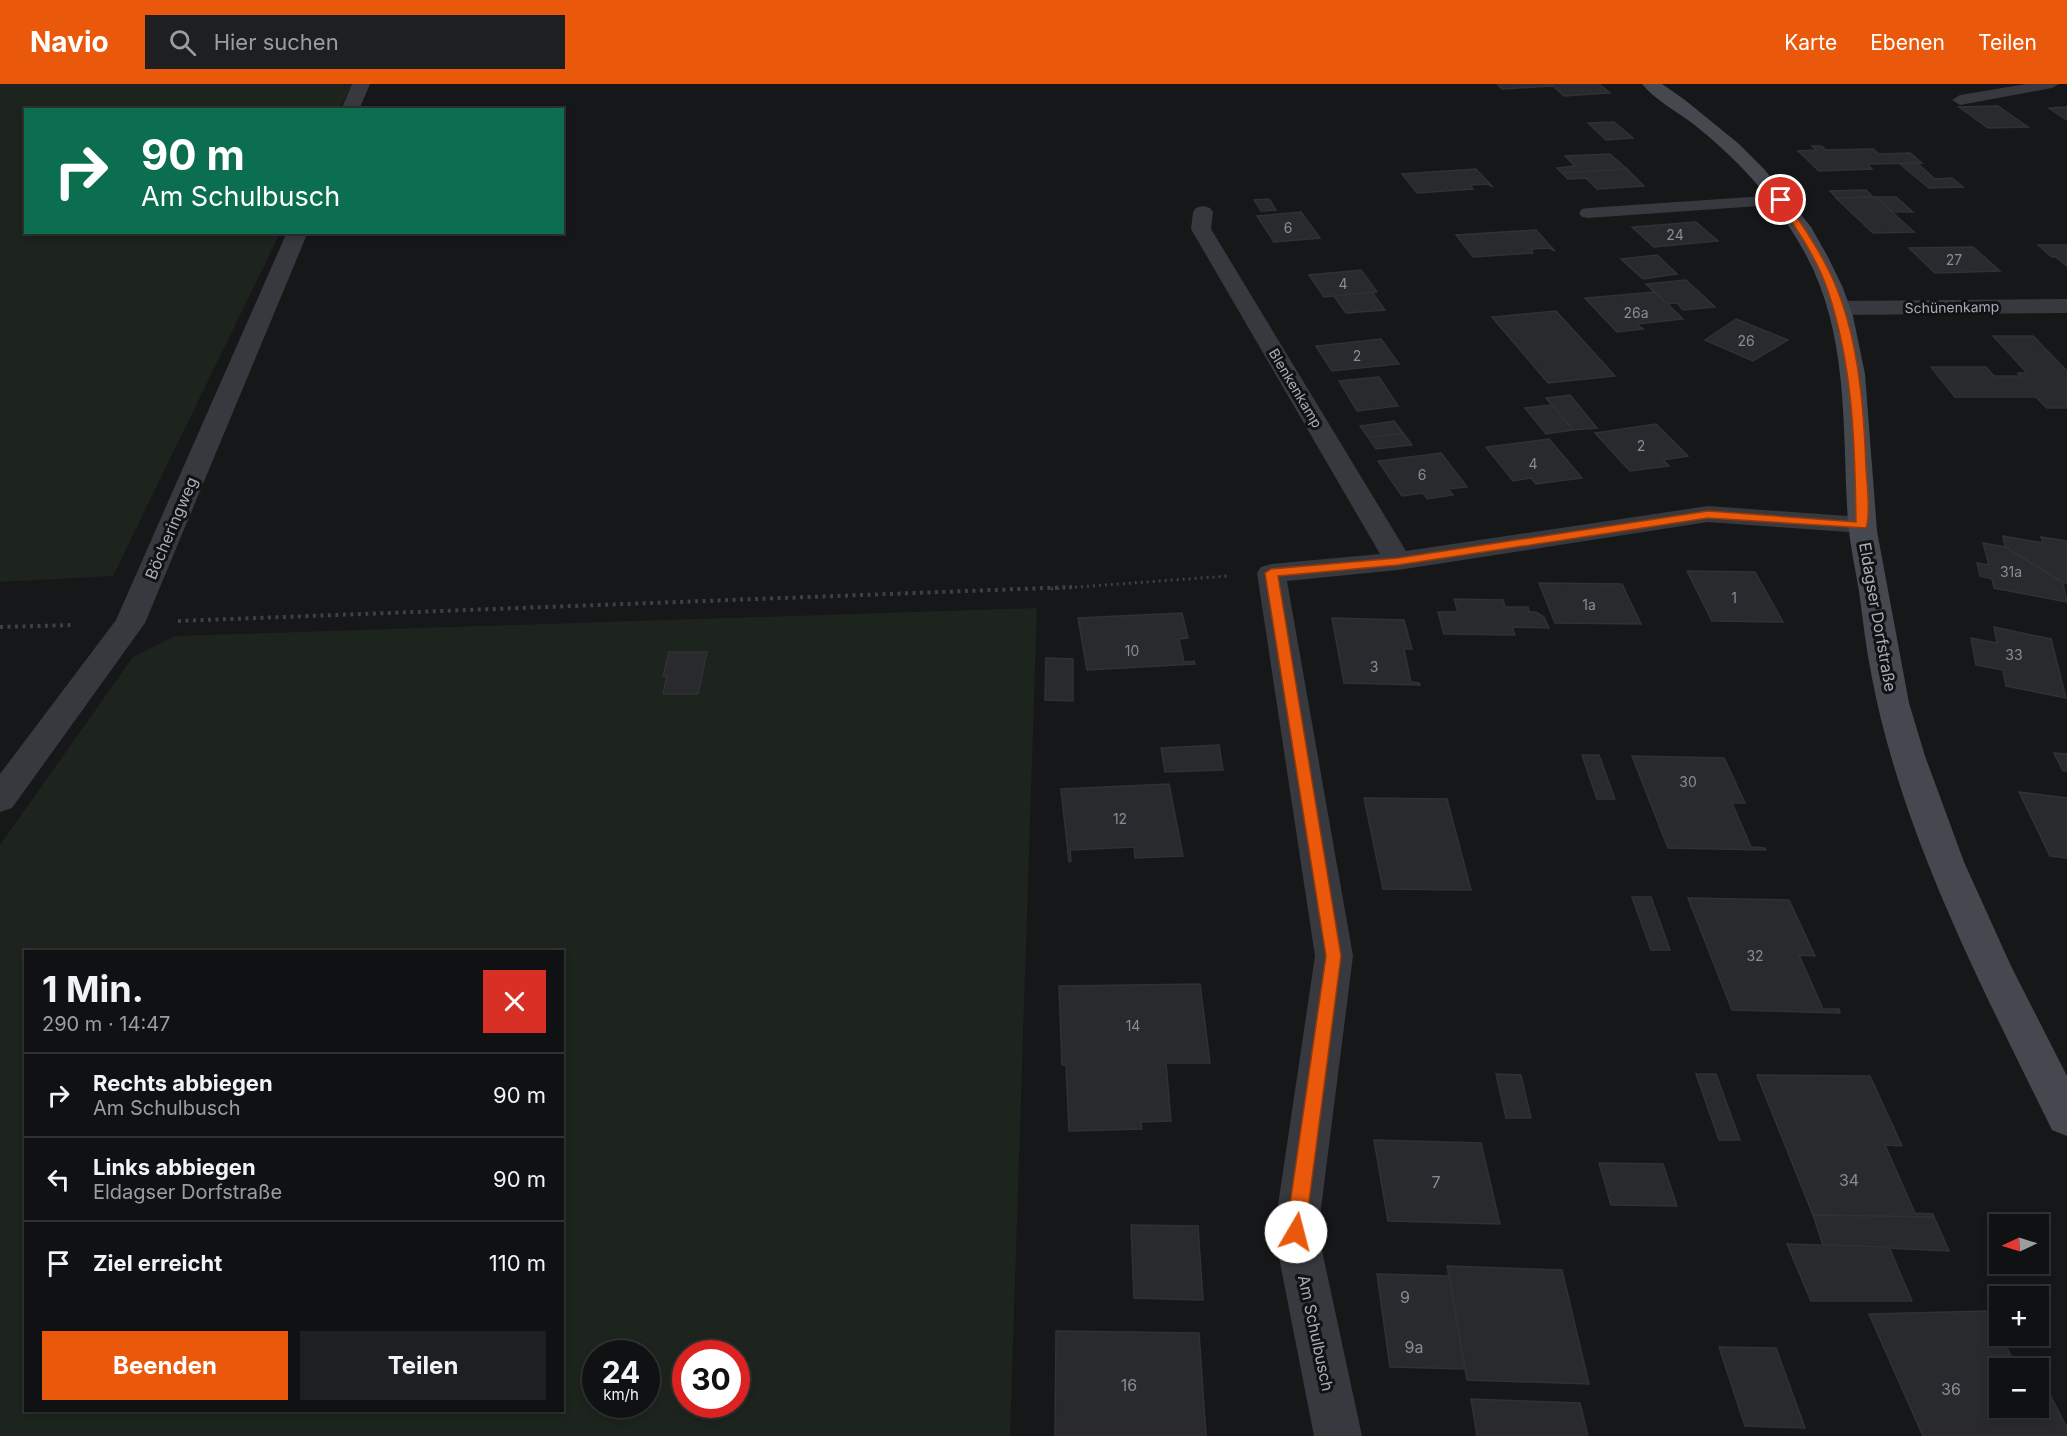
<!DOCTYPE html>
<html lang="de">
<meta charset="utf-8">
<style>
:root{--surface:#101113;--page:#1e1f21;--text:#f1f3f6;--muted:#9c9da0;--line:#303133;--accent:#ea580c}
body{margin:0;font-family:Inter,sans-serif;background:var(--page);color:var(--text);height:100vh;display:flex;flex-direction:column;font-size:22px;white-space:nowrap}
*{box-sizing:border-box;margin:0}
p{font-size:20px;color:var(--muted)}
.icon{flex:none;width:33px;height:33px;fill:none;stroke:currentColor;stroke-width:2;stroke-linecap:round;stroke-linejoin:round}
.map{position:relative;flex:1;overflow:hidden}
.drawer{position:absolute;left:24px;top:866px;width:540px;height:462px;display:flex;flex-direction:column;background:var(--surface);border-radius:0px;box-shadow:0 3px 9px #0003,0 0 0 2px var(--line)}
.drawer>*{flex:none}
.guide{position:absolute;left:24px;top:24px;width:540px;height:126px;border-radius:0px;box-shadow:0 3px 9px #0003,0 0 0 2px var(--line);background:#0b6e4f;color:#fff;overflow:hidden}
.needle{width:39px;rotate:266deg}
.buttons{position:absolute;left:1989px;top:1130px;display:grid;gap:12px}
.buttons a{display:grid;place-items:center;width:60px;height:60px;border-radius:0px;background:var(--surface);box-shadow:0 3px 9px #0003,0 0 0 2px var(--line);font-size:30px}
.speed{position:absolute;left:582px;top:1256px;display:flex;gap:12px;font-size:30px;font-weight:700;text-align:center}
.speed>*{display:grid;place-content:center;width:78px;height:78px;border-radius:50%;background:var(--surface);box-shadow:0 3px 9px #0003,0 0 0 2px var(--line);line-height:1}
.speed small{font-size:15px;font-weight:400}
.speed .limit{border:9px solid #d22;background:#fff;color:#111}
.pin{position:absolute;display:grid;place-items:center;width:51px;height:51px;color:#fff;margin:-26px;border:3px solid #fff;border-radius:50%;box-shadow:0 2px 6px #0007}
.me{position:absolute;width:66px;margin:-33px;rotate:8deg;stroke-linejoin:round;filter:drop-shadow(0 0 4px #0008)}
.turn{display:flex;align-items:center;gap:21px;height:126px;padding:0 18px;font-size:27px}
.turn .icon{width:78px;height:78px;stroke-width:2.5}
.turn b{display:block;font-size:42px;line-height:51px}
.round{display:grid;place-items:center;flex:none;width:63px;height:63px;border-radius:0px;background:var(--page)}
.overview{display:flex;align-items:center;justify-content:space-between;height:102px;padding:0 18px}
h1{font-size:36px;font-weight:700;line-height:45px}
.action{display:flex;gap:12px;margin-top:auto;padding:12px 18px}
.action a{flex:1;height:69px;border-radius:0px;background:var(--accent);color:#fff;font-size:24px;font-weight:700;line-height:69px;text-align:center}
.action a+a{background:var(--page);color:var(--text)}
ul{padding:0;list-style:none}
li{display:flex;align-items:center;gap:18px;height:84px;padding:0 18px;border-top:2px solid var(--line)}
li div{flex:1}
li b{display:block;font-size:22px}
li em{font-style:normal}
header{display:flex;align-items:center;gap:36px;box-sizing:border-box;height:84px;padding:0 30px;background:var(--accent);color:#fff}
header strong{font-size:28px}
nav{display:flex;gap:33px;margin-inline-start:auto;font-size:21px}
.search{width:420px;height:54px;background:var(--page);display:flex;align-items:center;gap:15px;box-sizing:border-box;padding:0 21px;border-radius:0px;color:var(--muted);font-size:22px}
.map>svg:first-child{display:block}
</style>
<header>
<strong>Navio</strong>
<div class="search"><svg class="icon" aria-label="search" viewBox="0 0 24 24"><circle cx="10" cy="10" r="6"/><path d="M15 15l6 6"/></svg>Hier suchen</div>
<nav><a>Karte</a><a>Ebenen</a><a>Teilen</a></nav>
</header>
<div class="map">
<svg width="2067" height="1352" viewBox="0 0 2067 1352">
<rect width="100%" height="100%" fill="#161719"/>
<g fill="#1c241d" fill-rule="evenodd">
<polygon points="0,0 352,0 340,25 26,26 26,148 280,149 113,492 0,498"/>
<path d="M1037,524L1010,1352H0V761L133,573L175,552ZM26,867H562V1326H26ZM596,1269H646V1320H596ZM686,1269H736V1320H686Z"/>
</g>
<g fill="#292a2d" stroke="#303135" stroke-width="1.5">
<polygon points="1497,0 1599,0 1610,9 1564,12 1553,2 1502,5"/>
<polygon points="1998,22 2028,43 1988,44 1959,23"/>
<polygon points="2067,23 2067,36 2049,24"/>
<polygon points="1614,38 1633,54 1606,56 1588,39"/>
<polygon points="1812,62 1822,62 1825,66 1873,65 1879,70 1910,69 1922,79 1867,80 1872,85 1819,87 1798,67 1816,66"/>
<polygon points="1610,70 1627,85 1562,89 1557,84 1575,82 1565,72"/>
<polygon points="1917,79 1935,95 1952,94 1963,103 1929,104 1900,80"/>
<polygon points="1476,85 1493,103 1488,100 1470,101 1473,105 1417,109 1402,90"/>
<polygon points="1627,85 1644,102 1597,105 1586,94 1568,95 1562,89"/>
<polygon points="1866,106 1874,114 1837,114 1830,107"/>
<polygon points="1876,113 1896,113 1913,128 1892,128"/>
<polygon points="1876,113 1892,128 1914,148 1873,149 1836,114"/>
<polygon points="1269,115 1276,126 1261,127 1254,116"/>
<polygon points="1301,128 1320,154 1274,158 1257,132"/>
<polygon points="1696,138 1718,157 1654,163 1632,143"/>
<polygon points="1536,146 1555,167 1549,164 1531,165 1533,169 1473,173 1456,151"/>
<polygon points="2038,161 2067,161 2067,182 2056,173 2052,173"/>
<polygon points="1973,163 2000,187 1935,189 1909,164"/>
<polygon points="1657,171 1677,190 1643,195 1621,175"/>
<polygon points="1361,186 1377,208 1324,213 1309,191"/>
<polygon points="1686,196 1715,223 1683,226 1677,219 1667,220 1646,200"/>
<polygon points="1372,208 1385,226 1346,229 1334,212"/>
<polygon points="1655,208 1683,235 1637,240 1643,245 1617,248 1585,214"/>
<polygon points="1556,227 1615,292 1548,299 1492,233"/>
<polygon points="1736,235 1788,256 1753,277 1705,256"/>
<polygon points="1993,252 2033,252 2067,287 2067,324 2047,324 2036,313 1955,313 1931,283 1986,283 1994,292 2021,292 2018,289 2027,289"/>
<polygon points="1381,255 1399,280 1332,287 1316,262"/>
<polygon points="1379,293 1398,322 1357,327 1339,297"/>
<polygon points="1570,311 1597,344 1573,346 1546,314"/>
<polygon points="1552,321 1573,346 1546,350 1525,324"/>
<polygon points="1394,337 1403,349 1368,353 1360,342"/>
<polygon points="1656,340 1688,372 1663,376 1669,382 1630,387 1595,349"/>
<polygon points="1403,349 1412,361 1376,365 1368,353"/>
<polygon points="1549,355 1582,394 1536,400 1531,394 1513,397 1486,363"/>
<polygon points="1441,369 1467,403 1448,405 1453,411 1427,415 1423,409 1402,412 1378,377"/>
<polygon points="2003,452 2043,459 2041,453 2067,457 2067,500 2005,463"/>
<polygon points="1983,459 2005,463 2063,499 2067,518 1994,504 1992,495 1980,492 1977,479 1989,481"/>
<polygon points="1687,487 1755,488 1783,538 1712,537"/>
<polygon points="1539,499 1622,500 1641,540 1555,539"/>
<polygon points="1454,515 1503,516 1505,523 1528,523 1529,528 1536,528 1544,533 1549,544 1512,543 1515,551 1444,550 1438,528 1458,528"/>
<polygon points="1182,529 1188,554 1179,555 1184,578 1194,577 1195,580 1087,586 1078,534"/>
<polygon points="1332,534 1404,536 1412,565 1404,565 1411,598 1419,599 1420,601 1344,599"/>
<polygon points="1994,543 2051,555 2066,614 2006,602 2003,586 1976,581 1971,554 1997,559"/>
<polygon points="669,568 707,568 698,610 663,610 667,592 663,592"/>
<polygon points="1046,574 1073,575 1073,617 1045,616"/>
<polygon points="1219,661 1223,686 1165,688 1161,664"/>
<polygon points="2054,669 2067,670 2067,687 2063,687"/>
<polygon points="1582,671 1599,671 1615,715 1597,715"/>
<polygon points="1632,672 1724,674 1745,719 1732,719 1751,763 1765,764 1766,766 1668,764"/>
<polygon points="1169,700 1183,772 1135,774 1134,763 1070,766 1071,777 1069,778 1061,705"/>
<polygon points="2019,708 2067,714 2067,774 2050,772"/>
<polygon points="1364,714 1447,715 1471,806 1383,805"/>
<polygon points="1632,813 1651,813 1670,866 1651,866"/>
<polygon points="1688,814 1789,816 1815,872 1799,871 1823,925 1839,925 1840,929 1732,926"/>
<polygon points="1200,900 1210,979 1166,979 1171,1037 1141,1038 1142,1045 1069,1047 1066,981 1062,981 1059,902"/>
<polygon points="1496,990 1521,991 1531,1034 1506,1034"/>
<polygon points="1696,990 1716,990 1740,1056 1719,1056"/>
<polygon points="1757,991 1870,992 1902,1062 1885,1061 1915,1129 1933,1130 1934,1133 1813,1131"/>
<polygon points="1374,1056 1481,1059 1500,1140 1388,1137"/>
<polygon points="1599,1079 1663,1080 1677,1122 1611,1121"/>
<polygon points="1813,1131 1934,1133 1949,1167 1823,1161"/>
<polygon points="1131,1141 1198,1142 1203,1216 1134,1214"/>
<polygon points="1787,1160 1889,1163 1912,1217 1811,1217"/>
<polygon points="1447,1182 1562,1186 1589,1300 1467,1296"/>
<polygon points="1377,1190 1449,1192 1465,1285 1390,1283"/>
<polygon points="1989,1227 2012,1274 2032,1274 2037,1284 2000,1284 2000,1323 2038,1323 2038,1287 2067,1344 2067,1352 1923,1352 1869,1230"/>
<polygon points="1056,1247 1199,1249 1206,1352 1055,1352"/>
<polygon points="1719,1263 1776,1264 1805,1344 1745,1342"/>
<polygon points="1471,1315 1580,1319 1588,1352 1477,1352"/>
</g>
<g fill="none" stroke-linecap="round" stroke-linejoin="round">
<polyline stroke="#3d4045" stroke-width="3" stroke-dasharray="2 4" stroke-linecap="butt" points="1051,505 1228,492"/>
<g stroke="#3d4045" stroke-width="4" stroke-dasharray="3 4.5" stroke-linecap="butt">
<polyline points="178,537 1072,503"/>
<polyline points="0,543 74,541"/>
</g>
<g fill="#37393e" fill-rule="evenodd">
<polygon points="2026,0 2059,0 2052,4 1960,21 1952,16 1960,11"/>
<polygon points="1781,111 1787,112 1790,116 1787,120 1588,134 1582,133 1579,129 1582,125 1588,124"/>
</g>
<g fill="#37393e" fill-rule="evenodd">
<polygon points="352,0 370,0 359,26 341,26"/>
<polygon points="1203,122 1210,124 1213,128 1211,145 1406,467 1708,422 1862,433 1872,435 1876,441 1872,447 1862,449 1708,438 1398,486 1287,497 1353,872 1318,1148 1362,1352 1314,1352 1274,1148 1315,872 1257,489 1261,483 1271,480 1380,470 1191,145 1193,128 1196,124"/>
<polygon points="287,148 308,148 145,539 12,724 0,728 0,690 116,536"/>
<polygon points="2067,215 2067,229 1838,231 1830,229 1827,224 1830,219 1838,217"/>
</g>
<path fill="#45484f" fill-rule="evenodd" d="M1642,0H1662L1685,16L1739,60L1764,85L1811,143L1828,173L1843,204L1853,232L1865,290L1877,447L1909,619L1925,672L1964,778L2011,882L2067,992V1052L2052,1046C1982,903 1902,751 1872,594C1866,565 1863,536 1859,507C1855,484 1850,461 1848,438C1842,348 1850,253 1806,171C1779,121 1741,78 1697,43C1680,29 1656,17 1642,0Z"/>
</g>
<path fill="#ea580c" stroke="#983908" stroke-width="1.5" d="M1778,114H1784C1803,142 1824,172 1837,205C1859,260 1864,326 1866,385C1867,400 1871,431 1866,444L1708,434L1398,481L1278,492L1341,872L1305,1148L1302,1154L1296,1157L1289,1154L1286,1148L1326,872L1265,489L1271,485L1398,474L1708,427L1856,438C1855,360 1853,282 1828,207C1817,174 1796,144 1777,116Z"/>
<g text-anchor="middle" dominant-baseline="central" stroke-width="6" stroke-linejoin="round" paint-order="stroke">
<g font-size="14" fill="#878c96">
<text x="1288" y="143">6</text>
<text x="1675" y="150">24</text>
<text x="1954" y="175">27</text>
<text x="1343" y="199">4</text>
<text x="1636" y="228">26a</text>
<text x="1746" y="256">26</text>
<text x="1357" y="271">2</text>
<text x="1641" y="361">2</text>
<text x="1533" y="379">4</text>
<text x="1422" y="390">6</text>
<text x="2011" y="487">31a</text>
<text x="1734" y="513">1</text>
<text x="1589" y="520">1a</text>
<text x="1132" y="566">10</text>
<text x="2014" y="570">33</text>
<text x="1374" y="582">3</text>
<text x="1688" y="697">30</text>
<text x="1120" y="734">12</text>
<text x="1755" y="871">32</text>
<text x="1133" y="941">14</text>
</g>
<g font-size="14" fill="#a7aeba" stroke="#111214">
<text transform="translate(1952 223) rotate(-1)">Schünenkamp</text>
<text transform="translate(1296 304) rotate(59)">Blenkenkamp</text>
</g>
<g font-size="16" fill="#a7aeba" stroke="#111214">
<text transform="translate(171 444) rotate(-67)">Böcheringweg</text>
<text transform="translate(1878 533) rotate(80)">Eldagser Dorfstraße</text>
<text transform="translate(1316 1249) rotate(78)">Am Schulbusch</text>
</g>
<g font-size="16" fill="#878c96">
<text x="1849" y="1096">34</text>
<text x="1436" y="1098">7</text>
<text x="1405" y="1213">9</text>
<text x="1414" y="1263">9a</text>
<text x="1129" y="1301">16</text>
<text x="1951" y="1305">36</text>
</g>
</g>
</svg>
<div class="buttons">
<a><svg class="needle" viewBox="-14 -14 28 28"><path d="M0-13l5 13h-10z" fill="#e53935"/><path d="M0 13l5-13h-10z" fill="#9c9da0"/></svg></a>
<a>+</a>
<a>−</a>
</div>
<div class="speed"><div>24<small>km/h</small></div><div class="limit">30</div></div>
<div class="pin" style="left:1781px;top:116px;background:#d93025"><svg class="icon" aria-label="arrive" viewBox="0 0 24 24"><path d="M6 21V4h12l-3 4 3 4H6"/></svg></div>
<svg class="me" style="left:1296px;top:1148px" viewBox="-20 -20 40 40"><circle r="19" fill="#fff"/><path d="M0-13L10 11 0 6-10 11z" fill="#ea580c"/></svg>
<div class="guide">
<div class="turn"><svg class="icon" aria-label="right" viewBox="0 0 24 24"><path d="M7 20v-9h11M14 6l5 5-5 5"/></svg><div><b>90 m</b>Am Schulbusch</div></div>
</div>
<section class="drawer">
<div class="overview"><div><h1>1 Min.</h1><p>290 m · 14:47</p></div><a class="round" style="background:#d93025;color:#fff"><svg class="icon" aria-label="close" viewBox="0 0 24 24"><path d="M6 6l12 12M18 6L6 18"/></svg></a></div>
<ul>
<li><svg class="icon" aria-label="right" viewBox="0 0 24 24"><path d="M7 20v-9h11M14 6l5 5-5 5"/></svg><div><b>Rechts abbiegen</b><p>Am Schulbusch</p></div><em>90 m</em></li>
<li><svg class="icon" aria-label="left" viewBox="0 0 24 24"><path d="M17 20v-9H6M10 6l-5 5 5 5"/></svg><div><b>Links abbiegen</b><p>Eldagser Dorfstraße</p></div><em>90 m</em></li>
<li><svg class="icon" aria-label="arrive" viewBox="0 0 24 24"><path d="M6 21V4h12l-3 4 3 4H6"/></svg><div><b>Ziel erreicht</b></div><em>110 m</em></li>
</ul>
<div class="action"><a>Beenden</a><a>Teilen</a></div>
</section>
</div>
